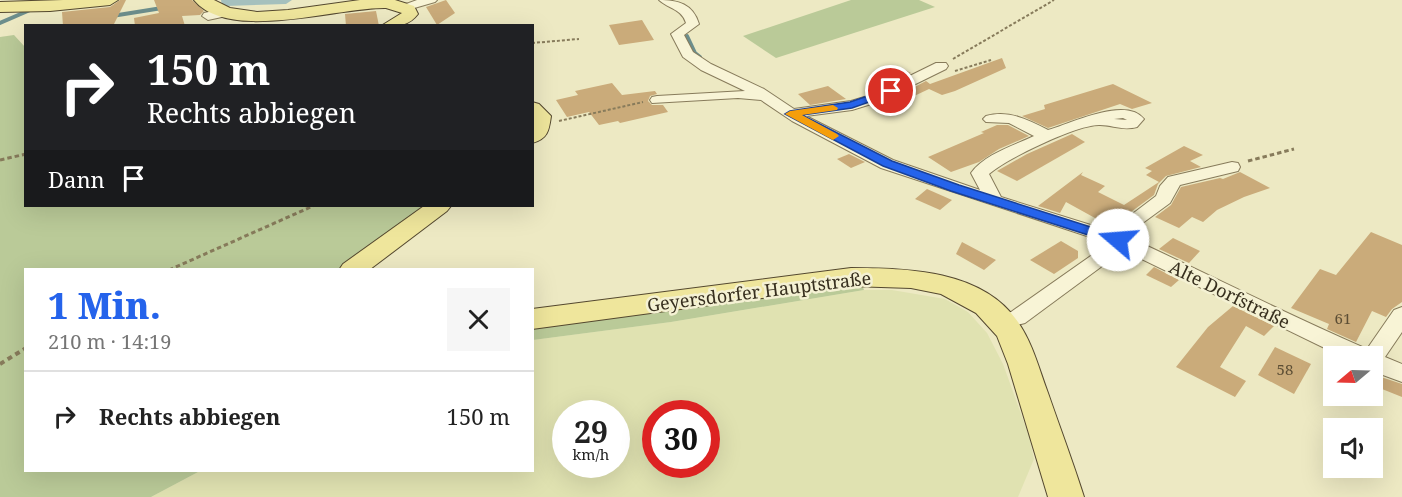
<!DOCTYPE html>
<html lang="de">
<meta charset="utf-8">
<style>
:root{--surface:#fff;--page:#f6f6f6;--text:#222;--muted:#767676;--line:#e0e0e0;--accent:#2563eb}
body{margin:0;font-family:"Noto Serif",serif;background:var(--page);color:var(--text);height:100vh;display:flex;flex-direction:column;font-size:22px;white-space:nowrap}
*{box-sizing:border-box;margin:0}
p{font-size:20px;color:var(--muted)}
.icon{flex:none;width:33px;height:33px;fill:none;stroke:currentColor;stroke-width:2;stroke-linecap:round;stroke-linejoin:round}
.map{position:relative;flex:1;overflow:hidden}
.side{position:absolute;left:24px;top:268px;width:510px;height:204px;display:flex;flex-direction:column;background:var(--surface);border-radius:0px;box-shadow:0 6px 24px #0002}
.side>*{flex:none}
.banner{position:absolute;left:24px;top:24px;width:510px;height:183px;border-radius:0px;box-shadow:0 6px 24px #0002;background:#202124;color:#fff;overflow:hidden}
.needle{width:39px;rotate:251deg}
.controls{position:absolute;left:1323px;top:346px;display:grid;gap:12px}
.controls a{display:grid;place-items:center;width:60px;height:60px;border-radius:0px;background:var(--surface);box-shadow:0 6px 24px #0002;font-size:30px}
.speed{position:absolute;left:552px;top:400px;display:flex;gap:12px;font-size:30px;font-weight:700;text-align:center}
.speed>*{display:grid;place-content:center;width:78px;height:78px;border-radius:50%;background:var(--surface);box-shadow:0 6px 24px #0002;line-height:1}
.speed small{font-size:15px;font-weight:400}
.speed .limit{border:9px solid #d22;background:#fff;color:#111}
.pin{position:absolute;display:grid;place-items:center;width:51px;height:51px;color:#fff;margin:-26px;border:3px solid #fff;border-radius:50%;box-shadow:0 2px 6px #0007}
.me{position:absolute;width:66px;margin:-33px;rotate:288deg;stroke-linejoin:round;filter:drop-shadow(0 0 4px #0008)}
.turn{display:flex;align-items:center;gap:21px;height:126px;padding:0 24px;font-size:27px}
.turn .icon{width:78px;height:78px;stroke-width:2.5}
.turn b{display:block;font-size:42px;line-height:51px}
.then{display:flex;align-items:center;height:57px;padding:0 24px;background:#0003;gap:12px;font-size:22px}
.round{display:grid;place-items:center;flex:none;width:63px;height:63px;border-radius:0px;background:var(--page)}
.summary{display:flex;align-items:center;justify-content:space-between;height:102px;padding:0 24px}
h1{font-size:36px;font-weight:800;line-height:45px;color:var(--accent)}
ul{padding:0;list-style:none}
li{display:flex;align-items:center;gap:18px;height:90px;padding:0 24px;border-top:2px solid var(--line)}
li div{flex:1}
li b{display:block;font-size:22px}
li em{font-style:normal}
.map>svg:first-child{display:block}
</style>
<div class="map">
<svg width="1402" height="497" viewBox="0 0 1402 497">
<rect width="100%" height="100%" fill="#ede9c3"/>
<path fill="#e0e2b1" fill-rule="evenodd" d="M864,290H892L945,299L968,312L987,333L1003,364L1029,436L1034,459L1018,497H151L200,471H532L533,340L671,322ZM566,414H616V465H566ZM656,414H706V465H656Z"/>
<g fill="#baca98">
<polygon points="851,0 919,0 935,7 776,58 743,36"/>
<polygon points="14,35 25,47 26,206 427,206 341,270 26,270 26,471 200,471 151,497 0,497 0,37"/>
<polygon points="861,283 864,290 671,322 533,340 532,327"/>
</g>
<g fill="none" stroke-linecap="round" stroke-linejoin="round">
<g stroke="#6c8e8c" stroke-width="4">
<polyline points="112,16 162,8"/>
<polyline points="0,23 30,10"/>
<polyline points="687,36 695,53 700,57"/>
</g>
<polygon fill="#a5c0bd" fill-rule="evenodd" points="221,0 292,0 286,4 226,6 222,5"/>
</g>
<g fill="#caab7a">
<polygon points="120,0 126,0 113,26 63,26 62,12 110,7"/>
<polygon points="154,0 192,0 204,11 200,15 182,16 185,26 135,26 134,18 159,13"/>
<polygon points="446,0 455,13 437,25 426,7"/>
<polygon points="376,11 379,26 346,26 345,14"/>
<polygon points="642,20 654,40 619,45 609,25"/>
<polygon points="1002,58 1006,68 955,91 942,95 929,89 912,97 903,93 926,81 930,84"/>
<polygon points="903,69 911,73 885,86 872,79"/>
<polygon points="612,83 622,95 655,91 657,94 650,96 648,101 652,105 663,105 668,112 620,123 618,121 599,125 589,112 567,117 556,100 578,95 575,91"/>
<polygon points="1113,84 1152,103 1132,109 1120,104 1048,128 1022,116 1045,109 1044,105"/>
<polygon points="828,86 846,99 810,105 798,94"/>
<polygon points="997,125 1008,125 1029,136 999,149 979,162 951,172 928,157 984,133 981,132"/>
<polygon points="1072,134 1085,142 1017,181 997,171 1027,154"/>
<polygon points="1184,146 1203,155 1190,161 1201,167 1166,176 1158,184 1154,195 1120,220 1106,227 1104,223 1066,202 1060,213 1038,206 1083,172 1081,175 1105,186 1098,192 1124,205 1159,182 1146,175 1152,171 1145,168"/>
<polygon points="849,154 865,162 851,168 837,159"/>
<polygon points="1240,172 1270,188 1244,197 1217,210 1203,222 1192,217 1179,228 1155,217 1171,205 1181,187 1220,178 1223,179"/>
<polygon points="927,189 952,200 940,210 915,199"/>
<polygon points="1371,232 1402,245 1402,302 1392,309 1386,317 1372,311 1356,342 1327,329 1329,324 1291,308 1320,269 1336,275"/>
<polygon points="1173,238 1200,251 1189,263 1159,249"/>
<polygon points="1061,241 1078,251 1078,258 1054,274 1030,260"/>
<polygon points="962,242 996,260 984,270 956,254"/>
<polygon points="1154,267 1179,280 1171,287 1146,275"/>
<polygon points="1233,306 1274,326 1264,336 1246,326 1220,367 1246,381 1235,397 1176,367 1208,327"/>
<polygon points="1275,347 1311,364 1294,394 1258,375"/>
<polygon points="1372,374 1402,384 1402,397 1372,385"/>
</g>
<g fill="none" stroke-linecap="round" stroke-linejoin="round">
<g stroke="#877b5b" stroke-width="2">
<g id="minor">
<polygon points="417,0 437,0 435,2 404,11 398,7"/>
<path d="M659,0C678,0 693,4 699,24L684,35L693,52L711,64L764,89L794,109L851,101L871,95L936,63H946L948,66L946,69L881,101L852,110L806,116L893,160L980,190L971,173C985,154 1013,146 1034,136L1009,123L986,122L983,119L986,116C1009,110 1027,119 1048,130C1072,123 1126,96 1144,119L1137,127C1122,131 1113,125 1100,125C1078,124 1006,159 989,174L1001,197L1110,231L1156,196L1160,186L1168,177L1232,162L1238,163L1240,167L1238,171L1180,185L1170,203L1129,233L1128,237C1208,274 1286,314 1367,349L1394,310L1402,307V332L1385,357L1402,364V382L1372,371V357H1343L1121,249L1109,261L1025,323L1002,329L994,326L991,321L994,316L1011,312L1095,253L1105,242L881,168L792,121L761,100L738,98L652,103L650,100L652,97L657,96L745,91L701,70L683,57L671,34L686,23C682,9 669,9 659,0ZM1123,118L1127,120L1114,119Z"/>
<polygon points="227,8 233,12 231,15 208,20 202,16 204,13"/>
</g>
</g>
<g stroke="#54482f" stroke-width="2">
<g id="major">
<polygon points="63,0 118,0 110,5 50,11 0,12 0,2"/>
<path d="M194,0H214L230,8L257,12L288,10L360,0H395L414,6L418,14C408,27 397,26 381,26L402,13L386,8C338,7 229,43 194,0Z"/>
<path d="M532,102L539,104L551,116C549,130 548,139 532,143Z"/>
<polygon points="424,206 451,206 447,211 369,270 339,270 343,264"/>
<path d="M851,268C907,268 983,270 1018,322C1033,344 1039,369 1048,393C1060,428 1073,462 1084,497H1048L1008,364L997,336L976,313L941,294L911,288L851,286L532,329V309Z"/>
</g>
</g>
<g stroke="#877b5b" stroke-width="2" stroke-dasharray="3 2" stroke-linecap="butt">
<polyline points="532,43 579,39"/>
<polyline points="953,59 1054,0"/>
<polyline points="955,71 991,60"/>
<polyline points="559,121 643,102"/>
</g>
<g stroke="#877b5b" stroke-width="3" stroke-dasharray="4.5 3" stroke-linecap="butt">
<polyline points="0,160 26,154"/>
<polyline points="1248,161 1294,149"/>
<polyline points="169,270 313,206"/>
</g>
<polyline stroke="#877b5b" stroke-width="4" stroke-dasharray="5 4" stroke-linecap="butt" points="0,364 26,348"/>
<use href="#minor" fill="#f8f4d6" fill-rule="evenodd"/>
<use href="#major" fill="#efe69c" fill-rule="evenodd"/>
</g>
<polygon fill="#2563eb" stroke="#184099" stroke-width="1.5" points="891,88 896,91 895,93 852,108 802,115 892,161 959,185 1122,237 1124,240 1122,243 1113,243 951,191 883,166 785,114 790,111 850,102"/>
<polygon fill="#f59e0b" points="833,105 838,108 837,110 802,115 837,134 839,136 833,140 785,114 790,111"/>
<g text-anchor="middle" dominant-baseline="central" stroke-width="5" stroke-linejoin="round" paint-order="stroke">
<g font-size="15" fill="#5c4e35">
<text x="1343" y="318">61</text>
<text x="1285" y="369">58</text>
</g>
<g font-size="18" fill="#372f1e" stroke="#f4f1d3">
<text transform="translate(759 291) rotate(-7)">Geyersdorfer Hauptstraße</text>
<text transform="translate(1230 294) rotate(26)">Alte Dorfstraße</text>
</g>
</g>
</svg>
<div class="controls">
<a><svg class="needle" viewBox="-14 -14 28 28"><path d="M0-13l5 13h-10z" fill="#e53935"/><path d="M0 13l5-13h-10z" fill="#767676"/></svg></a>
<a><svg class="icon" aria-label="sound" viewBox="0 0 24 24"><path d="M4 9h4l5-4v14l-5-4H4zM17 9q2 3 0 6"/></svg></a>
</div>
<div class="speed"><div>29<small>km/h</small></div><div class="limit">30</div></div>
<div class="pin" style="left:891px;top:91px;background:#d93025"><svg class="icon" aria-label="arrive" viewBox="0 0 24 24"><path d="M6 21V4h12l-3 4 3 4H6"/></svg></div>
<svg class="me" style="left:1118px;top:240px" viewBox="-20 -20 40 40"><circle r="19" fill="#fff"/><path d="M0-13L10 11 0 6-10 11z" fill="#2563eb"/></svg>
<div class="banner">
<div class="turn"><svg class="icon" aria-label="right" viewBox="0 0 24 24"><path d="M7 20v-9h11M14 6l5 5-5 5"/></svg><div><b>150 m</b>Rechts abbiegen</div></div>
<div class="then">Dann<svg class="icon" aria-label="arrive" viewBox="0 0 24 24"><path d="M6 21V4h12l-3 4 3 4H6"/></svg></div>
</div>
<section class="side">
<div class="summary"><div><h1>1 Min.</h1><p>210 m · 14:19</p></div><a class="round"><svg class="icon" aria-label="close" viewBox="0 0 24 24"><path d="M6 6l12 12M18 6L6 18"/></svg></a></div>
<ul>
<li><svg class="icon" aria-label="right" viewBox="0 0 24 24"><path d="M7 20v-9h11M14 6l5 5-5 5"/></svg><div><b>Rechts abbiegen</b></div><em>150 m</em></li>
</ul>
</section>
</div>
